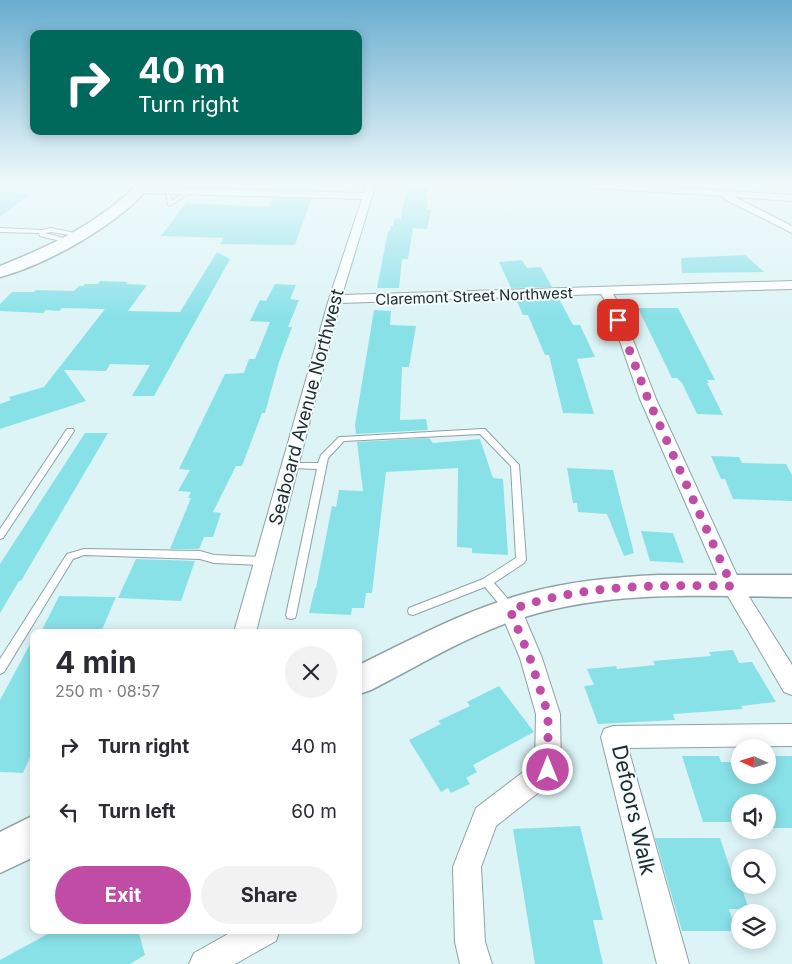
<!DOCTYPE html>
<meta charset="utf-8">
<style>
:root{--surface:#fff;--page:#f2f2f3;--text:#2b2b33;--muted:#7c7c81;--accent:#c04ca5}
body{margin:0;font-family:Inter,sans-serif;background:var(--page);color:var(--text);height:100vh;display:flex;flex-direction:column;font-size:19px;white-space:nowrap}
*{box-sizing:border-box;margin:0}
p{font-size:16px;color:var(--muted)}
.icon{flex:none;width:28px;height:28px;fill:none;stroke:currentColor;stroke-width:2;stroke-linecap:round;stroke-linejoin:round}
.map{position:relative;flex:1;overflow:hidden}
.drawer{position:absolute;left:30px;top:629px;width:332px;height:305px;display:flex;flex-direction:column;background:var(--surface);border-radius:10px;box-shadow:0 2px 12px #0003}
.drawer>*{flex:none}
.hud{position:absolute;left:30px;top:30px;width:332px;height:105px;border-radius:10px;box-shadow:0 2px 12px #0003;background:#00695c;color:#fff;overflow:hidden}
.needle{width:32px;rotate:274deg}
.tools{position:absolute;left:731px;top:739px;display:grid;gap:10px}
.tools a{display:grid;place-items:center;width:45px;height:45px;border-radius:50%;background:var(--surface);box-shadow:0 2px 12px #0003;font-size:25px}
.pin{position:absolute;display:grid;place-items:center;width:42px;height:42px;color:#fff;margin:-21px;border-radius:10px;box-shadow:0 2px 8px #0006}
.me{position:absolute;width:55px;margin:-28px;rotate:0deg;stroke-linejoin:round;filter:drop-shadow(0 0 4px #0008)}
.turn{display:flex;align-items:center;gap:18px;height:105px;padding:0 25px;font-size:22px}
.turn .icon{width:65px;height:65px;stroke-width:2.5}
.turn b{display:block;font-size:35px;line-height:42px}
.round{display:grid;place-items:center;flex:none;width:52px;height:52px;border-radius:26px;background:var(--page)}
.summary{display:flex;align-items:center;justify-content:space-between;height:85px;padding:0 25px}
h1{font-size:30px;font-weight:700;line-height:38px}
.primary-button{display:flex;gap:10px;margin-top:auto;padding:10px 25px}
.primary-button a{flex:1;height:58px;border-radius:30px;background:var(--accent);color:#fff;font-size:20px;font-weight:700;line-height:58px;text-align:center}
.primary-button a+a{background:var(--page);color:var(--text)}
ul{padding:0;list-style:none}
li{display:flex;align-items:center;gap:15px;height:65px;padding:0 25px}
li div{flex:1}
li b{display:block;font-size:19px}
li em{font-style:normal}
.map>svg:first-child{display:block}
</style>
<div class="map">
<svg width="792" height="964" viewBox="0 0 792 964">
<rect width="100%" height="100%" fill="#ddf4f6"/>
<g fill="#89e1e8">
<polygon points="282,183 317,183 314,190 278,189"/>
<polygon points="407,183 428,183 427,210 431,210 427,229 413,228 408,259 402,259 399,288 377,288 388,231 390,231 391,226 393,226 395,218 401,219"/>
<polygon points="0,192 31,193 0,217"/>
<polygon points="273,198 311,199 295,245 220,244 224,238 161,236 186,203 268,207"/>
<polygon points="217,252 230,259 154,396 132,396 150,365 110,364 106,371 64,370 86,401 0,429 0,404 11,400 9,397 44,387 105,309 62,308 59,311 46,310 43,313 0,311 0,304 12,292 34,292 36,290 74,291 79,286 83,286 85,284 98,284 100,281 128,282 126,284 147,285 128,311 180,312"/>
<polygon points="745,255 764,272 682,273 681,258"/>
<polygon points="522,260 527,268 541,267 552,287 511,288 499,262"/>
<polygon points="275,284 296,285 290,299 299,300 288,327 292,327 279,362 265,413 262,413 242,466 236,466 213,512 221,513 213,537 204,537 199,549 170,549 191,498 188,498 191,492 178,491 190,470 179,469 225,374 244,373 249,359 255,359 270,322 250,321 260,300 266,301"/>
<polygon points="558,297 573,325 580,325 595,357 577,359 594,414 563,413 549,355 545,355 528,315 523,315 516,299"/>
<polygon points="638,308 678,308 715,380 707,380 709,383 707,383 723,415 697,414 682,383 677,378 672,378"/>
<polygon points="374,310 391,311 390,325 416,326 409,367 402,367 400,420 426,419 428,430 356,434 355,425"/>
<polygon points="85,433 108,433 21,581 19,581 0,613 0,564"/>
<polygon points="429,438 433,443 480,439 493,478 503,479 508,555 472,553 472,548 457,547 458,468 386,472 372,593 366,593 364,608 352,608 351,615 309,613 315,588 316,588 332,506 336,507 339,490 363,491 357,442"/>
<polygon points="711,456 739,457 742,463 786,464 792,475 792,501 733,499 725,479 721,479"/>
<polygon points="567,468 613,470 634,553 624,556 607,514 578,512 577,503 573,503"/>
<polygon points="641,531 673,533 684,563 650,561"/>
<polygon points="136,559 195,561 181,601 118,598"/>
<polygon points="59,596 116,597 101,632 41,632"/>
<polygon points="34,637 34,755 31,755 23,773 0,772 0,700"/>
<polygon points="733,650 739,663 752,662 776,702 741,706 743,709 673,714 675,720 598,724 584,686 594,685 587,669 616,666 617,669 655,665 653,661 711,656 709,652"/>
<polygon points="499,686 534,732 473,765 477,772 466,778 470,784 451,793 448,788 441,792 409,740 441,724 438,721 470,706 467,702"/>
<polygon points="682,756 719,756 721,762 740,762 740,775 768,775 768,756 792,756 792,828 768,828 768,802 740,802 740,822 703,822"/>
<polygon points="580,826 603,920 593,920 603,964 535,964 513,829"/>
<polygon points="655,838 720,838 735,883 740,883 749,909 729,909 736,931 682,931"/>
<polygon points="55,930 138,930 145,955 130,964 0,964 0,960"/>
</g>
<g fill="none" stroke-linecap="round" stroke-linejoin="round">
<g stroke="#8da2a4" stroke-width="2">
<g id="lane">
<polygon points="166,190 170,191 172,201 188,190 192,191 170,206 168,205"/>
<polygon points="0,228 42,230 51,228 84,235 81,237 51,232 45,233 71,240 71,242 69,243 40,236 39,233 0,232"/>
<polygon points="67,429 73,429 74,431 3,538 0,539 0,529"/>
<polygon points="482,429 485,429 519,465 526,560 524,563 494,583 513,605 514,608 513,611 509,612 505,611 485,587 413,615 409,614 408,611 409,608 483,579 516,558 511,466 480,434 344,441 328,458 296,615 295,618 291,619 287,618 286,615 317,469 290,468 287,467 286,465 287,463 318,463 321,455 339,437 342,437"/>
<polygon points="84,549 200,551 214,555 264,557 267,558 269,561 267,564 264,565 214,563 200,559 84,555 73,559 4,672 0,674 0,659 67,554"/>
</g>
</g>
<g stroke="#8da2a4" stroke-width="2">
<g id="street">
<polygon points="367,183 376,183 342,295 792,281 792,289 613,294 619,304 656,399 741,584 792,665 792,695 784,692 722,586 640,399 607,304 601,294 340,303 256,632 234,632 329,299 362,199 140,193 135,190 140,187 364,193"/>
<polygon points="555,183 604,183 792,195 792,201 735,197 792,226 792,233 724,199 723,196 559,186"/>
<polygon points="511,603 518,605 522,611 542,658 560,714 561,769 557,778 496,826 481,867 485,942 492,964 460,964 455,942 453,867 476,808 535,763 536,714 520,658 500,611 504,605"/>
<polygon points="792,724 792,746 628,748 689,964 657,964 601,737 604,729 613,726"/>
<polygon points="235,930 280,930 276,941 235,964 189,964 194,953"/>
</g>
</g>
<g stroke="#8da2a4" stroke-width="3">
<g id="secondary">
<path d="M139,183H152C124,222 46,265 0,277V266C51,246 99,223 139,183Z"/>
<path d="M659,575H792V597C705,596 613,590 528,616C473,632 422,664 371,690L359,694V665C414,638 468,609 527,593C570,581 615,577 659,575Z"/>
<polygon points="34,815 34,857 0,873 0,832"/>
</g>
</g>
<use href="#lane" fill="#fff" fill-rule="evenodd"/>
<use href="#street" fill="#fff" fill-rule="evenodd"/>
<use href="#secondary" fill="#fff" fill-rule="evenodd"/>
</g>
<linearGradient id="sky" x2="0" y2="1"><stop stop-color="#68adcf"/><stop offset="0.58" stop-color="#f0fafb"/><stop offset="1" stop-color="#f0fafb" stop-opacity="0"/></linearGradient>
<rect width="792" height="318" fill="url(#sky)"/>
<g fill="none" stroke-linecap="round" stroke-linejoin="round">
<path stroke="#c04ca5" stroke-width="9" stroke-dasharray="0 16.2" d="M548,770V714L530,658L510,610C582,584 657,585 732,586L648,399L618,320"/>
</g>
<g text-anchor="middle" dominant-baseline="central" stroke-width="4" stroke-linejoin="round" paint-order="stroke">
<g font-size="15" fill="#232b2c" stroke="#f5feff">
<text transform="translate(474 296) rotate(-2)">Claremont Street Northwest</text>
</g>
<g font-size="18" fill="#232b2c" stroke="#f5feff">
<text transform="translate(306 407) rotate(-75)">Seaboard Avenue Northwest</text>
</g>
<g font-size="21" fill="#232b2c" stroke="#f5feff">
<text transform="translate(634 810) rotate(77)">Defoors Walk</text>
</g>
</g>
</svg>
<div class="tools">
<a><svg class="needle" viewBox="-14 -14 28 28"><path d="M0-13l5 13h-10z" fill="#e53935"/><path d="M0 13l5-13h-10z" fill="#7c7c81"/></svg></a>
<a><svg class="icon" aria-label="sound" viewBox="0 0 24 24"><path d="M4 9h4l5-4v14l-5-4H4zM17 9q2 3 0 6"/></svg></a>
<a><svg class="icon" aria-label="search" viewBox="0 0 24 24"><circle cx="10" cy="10" r="6"/><path d="M15 15l6 6"/></svg></a>
<a><svg class="icon" aria-label="layers" viewBox="0 0 24 24"><path d="M12 4l9 5-9 5-9-5zM3 14l9 5 9-5"/></svg></a>
</div>
<div class="pin" style="left:618px;top:320px;background:#d93025"><svg class="icon" aria-label="arrive" viewBox="0 0 24 24"><path d="M6 21V4h12l-3 4 3 4H6"/></svg></div>
<svg class="me" style="left:548px;top:770px" viewBox="-20 -20 40 40"><circle r="17" fill="#c04ca5" stroke="#fff" stroke-width="3"/><path d="M0-11L8 9 0 5-8 9z" fill="#fff"/></svg>
<div class="hud">
<div class="turn"><svg class="icon" aria-label="right" viewBox="0 0 24 24"><path d="M7 20v-9h11M14 6l5 5-5 5"/></svg><div><b>40 m</b>Turn right</div></div>
</div>
<section class="drawer">
<div class="summary"><div><h1>4 min</h1><p>250 m · 08:57</p></div><a class="round"><svg class="icon" aria-label="close" viewBox="0 0 24 24"><path d="M6 6l12 12M18 6L6 18"/></svg></a></div>
<ul>
<li><svg class="icon" aria-label="right" viewBox="0 0 24 24"><path d="M7 20v-9h11M14 6l5 5-5 5"/></svg><div><b>Turn right</b></div><em>40 m</em></li>
<li><svg class="icon" aria-label="left" viewBox="0 0 24 24"><path d="M17 20v-9H6M10 6l-5 5 5 5"/></svg><div><b>Turn left</b></div><em>60 m</em></li>
</ul>
<div class="primary-button"><a>Exit</a><a>Share</a></div>
</section>
</div>
